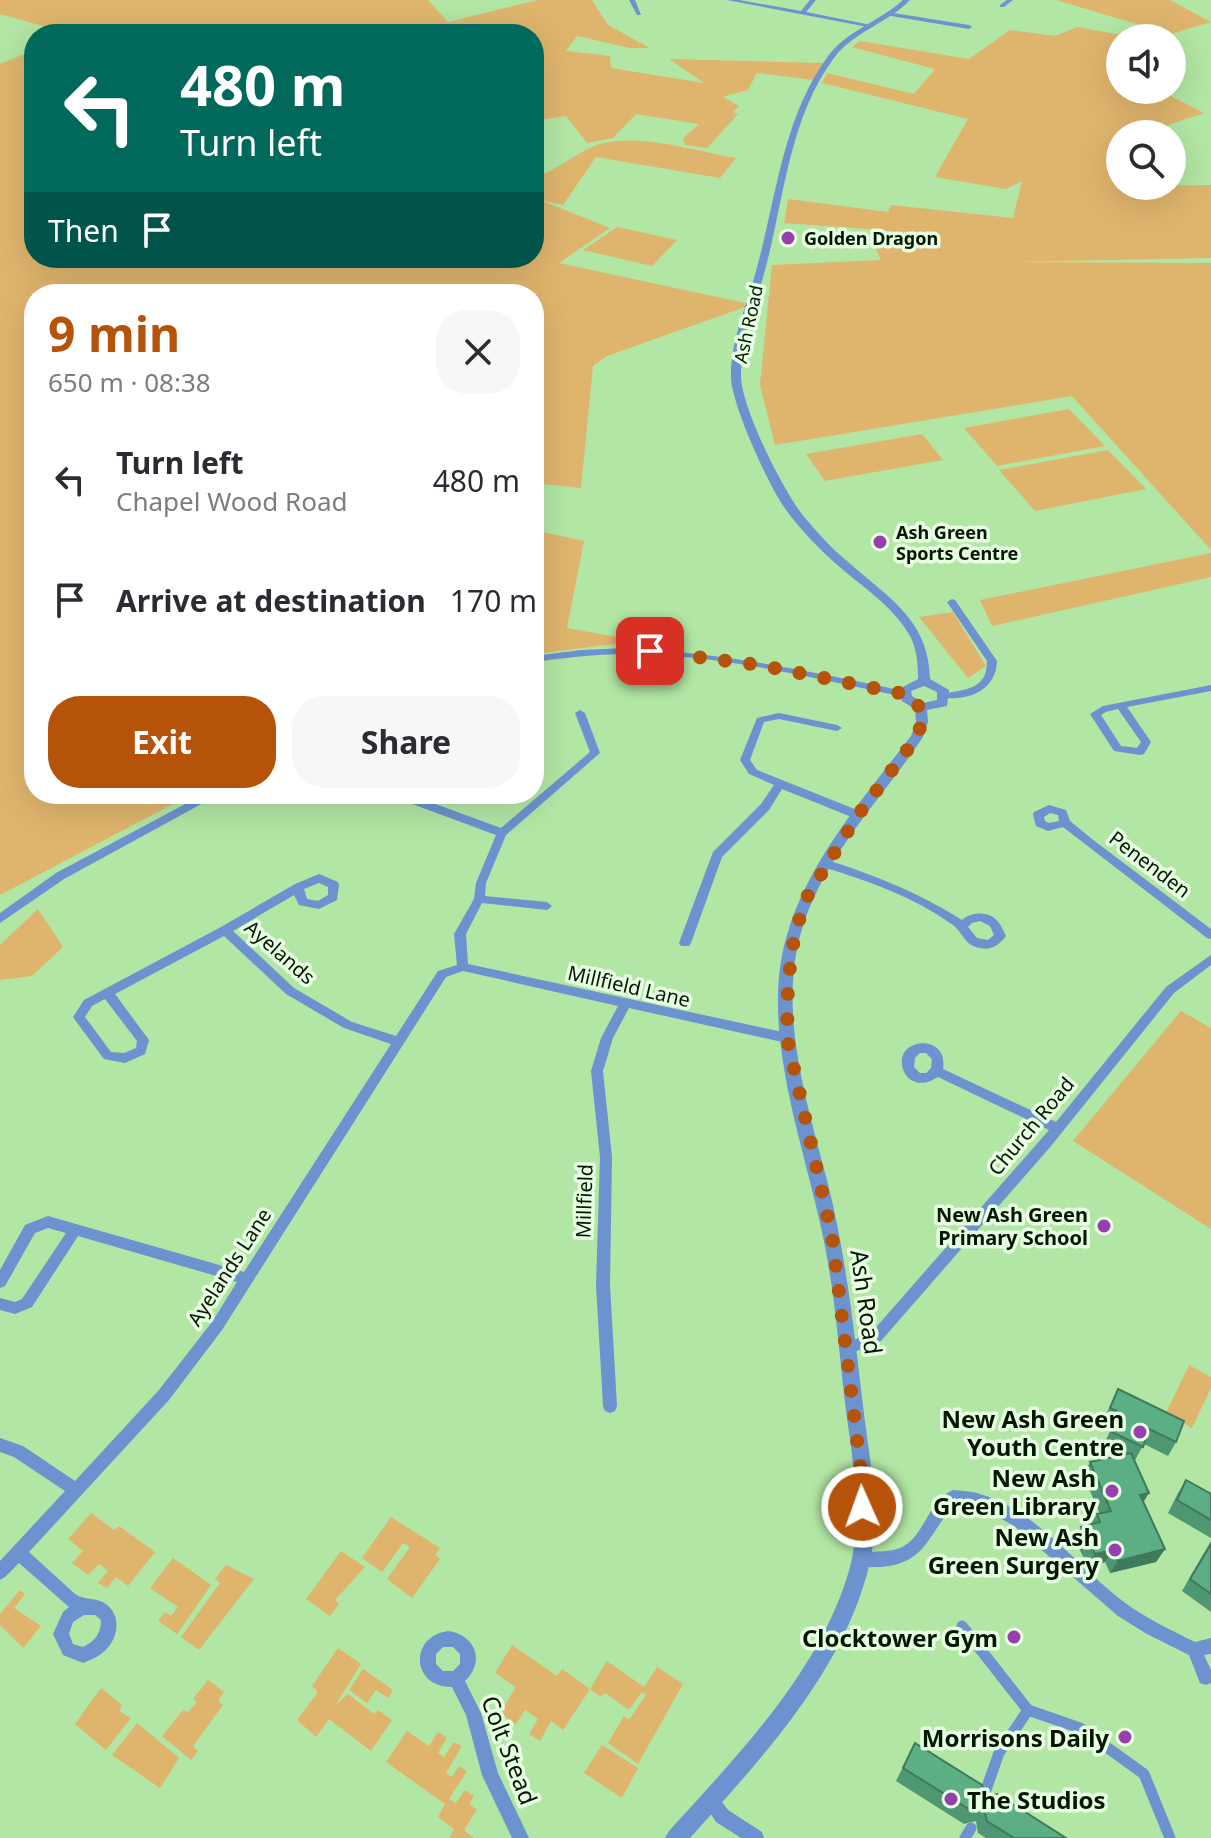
<!DOCTYPE html>
<meta charset="utf-8">
<style>
:root{--surface:#fff;--page:#f7f7f7;--text:#2b2b33;--muted:#7c7c81;--accent:#b45309}
body{margin:0;font-family:"Noto Sans",sans-serif;background:var(--page);color:var(--text);height:100vh;display:flex;flex-direction:column;font-size:30px;white-space:nowrap}
*{box-sizing:border-box;margin:0}
p{font-size:26px;color:var(--muted)}
.icon{flex:none;width:44px;height:44px;fill:none;stroke:currentColor;stroke-width:2;stroke-linecap:round;stroke-linejoin:round}
.map{position:relative;flex:1;overflow:hidden}
.panel{position:absolute;left:24px;top:284px;width:520px;height:520px;display:flex;flex-direction:column;background:var(--surface);border-radius:32px;box-shadow:0 8px 32px #0002}
.panel>*{flex:none}
.top-card{position:absolute;left:24px;top:24px;width:520px;height:244px;border-radius:32px;box-shadow:0 8px 32px #0002;background:#00695c;color:#fff;overflow:hidden}
.controls{position:absolute;left:1106px;top:24px;display:grid;gap:16px}
.controls a{display:grid;place-items:center;width:80px;height:80px;border-radius:50%;background:var(--surface);box-shadow:0 8px 32px #0002;font-size:40px}
.pin{position:absolute;display:grid;place-items:center;width:68px;height:68px;color:#fff;margin:-34px;border-radius:16px;box-shadow:0 4px 12px #0006}
.me{position:absolute;width:88px;margin:-44px;rotate:358deg;stroke-linejoin:round;filter:drop-shadow(0 0 6px #0008)}
.turn{display:flex;align-items:center;gap:28px;height:168px;padding:0 24px;font-size:36px}
.turn .icon{width:104px;height:104px;stroke-width:2.5}
.turn b{display:block;font-size:56px;line-height:68px}
.then{display:flex;align-items:center;height:76px;padding:0 24px;background:#0003;gap:16px;font-size:30px}
.round{display:grid;place-items:center;flex:none;width:84px;height:84px;border-radius:32px;background:var(--page)}
.summary{display:flex;align-items:center;justify-content:space-between;height:136px;padding:0 24px}
h1{font-size:48px;font-weight:700;line-height:60px;color:var(--accent)}
.action{display:flex;gap:16px;margin-top:auto;padding:16px 24px}
.action a{flex:1;height:92px;border-radius:32px;background:var(--accent);color:#fff;font-size:32px;font-weight:700;line-height:92px;text-align:center}
.action a+a{background:var(--page);color:var(--text)}
ul{padding:0;list-style:none}
li{display:flex;align-items:center;gap:24px;height:120px;padding:0 24px}
li div{flex:1}
li b{display:block;font-size:30px}
li em{font-style:normal}
.map>svg:first-child{display:block}
</style>
<div class="map">
<svg width="1211" height="1838" viewBox="0 0 1211 1838">
<rect width="100%" height="100%" fill="#b2e6a4"/>
<g fill="#dfb56d">
<polygon points="0,0 428,0 448,22 538,0 592,0 608,25 650,48 630,48 577,36 566,51 610,56 611,68 704,83 669,59 823,63 814,80 757,73 748,90 723,97 739,106 733,112 738,114 707,148 685,145 683,138 699,124 636,114 613,138 587,143 566,116 534,121 534,34 71,34 0,14"/>
<polygon points="1056,0 1170,0 1211,22 1170,34"/>
<polygon points="1077,27 1139,38 1120,38 1120,90 1159,90 1204,113 1142,134 1120,134 1120,186 1211,185 1211,258 1013,262 1211,263 1211,550 1072,396 775,445 760,385 772,265 881,260 874,245 881,230 784,223 788,199 888,212 891,205 1013,218 1022,181 1006,189 935,177 968,119 822,83 827,73 914,94 935,69 852,47 860,41 969,59 1010,30 1055,36"/>
<path d="M34,50V258H534V186L542,182L534,176C552,175 577,151 600,144C641,133 694,151 736,158L720,178L596,157L563,205L540,200L610,228L559,263L745,303V307L607,356L593,366L581,488L534,483V294H34V646L28,659L34,661V794H192L0,895V64Z"/>
<polygon points="617,227 677,240 652,266 583,250"/>
<polygon points="1069,409 1105,446 997,466 964,428"/>
<polygon points="922,434 943,460 825,481 806,454"/>
<polygon points="1108,450 1146,489 1035,511 999,470"/>
<polygon points="534,530 584,541 567,628 640,641 534,654"/>
<polygon points="1211,553 1211,577 992,626 980,600"/>
<polygon points="953,612 986,666 968,678 919,617"/>
<polygon points="38,909 63,947 32,976 0,980 0,945"/>
<polygon points="1181,1011 1211,1028 1211,1229 1073,1141"/>
<polygon points="1189,1365 1211,1377 1211,1388 1192,1428 1166,1413"/>
<polygon points="91,1513 114,1530 119,1526 155,1552 128,1586 116,1577 107,1588 98,1583 108,1571 99,1564 88,1575 72,1563 83,1551 68,1539"/>
<polygon points="391,1517 440,1548 435,1555 440,1559 412,1598 387,1579 410,1547 403,1543 382,1572 362,1558"/>
<polygon points="341,1551 365,1567 335,1600 339,1604 330,1616 306,1599"/>
<polygon points="173,1558 211,1585 177,1634 158,1621 165,1612 171,1616 178,1607 150,1588"/>
<polygon points="226,1565 254,1579 199,1650 181,1637 220,1583 215,1579"/>
<polygon points="20,1590 25,1594 14,1608 41,1626 23,1648 0,1625 0,1614"/>
<polygon points="512,1645 557,1676 562,1669 590,1689 607,1661 644,1687 657,1667 683,1684 638,1764 608,1743 624,1716 629,1720 646,1695 642,1692 629,1710 605,1693 601,1697 590,1689 563,1730 551,1721 540,1741 529,1734 538,1719 525,1710 516,1724 500,1713 516,1687 495,1673"/>
<polygon points="338,1648 361,1664 336,1704 348,1694 374,1714 378,1710 392,1720 371,1751 329,1719 316,1737 297,1720 318,1692 312,1686"/>
<polygon points="363,1669 393,1690 388,1698 376,1690 367,1703 349,1690"/>
<polygon points="208,1680 224,1692 218,1701 223,1705 193,1746 198,1751 191,1760 162,1736 183,1710 188,1712 197,1702 193,1699"/>
<polygon points="101,1688 122,1705 119,1711 131,1718 106,1750 75,1724"/>
<polygon points="137,1723 179,1758 160,1788 112,1755"/>
<polygon points="407,1731 429,1746 438,1732 447,1738 438,1753 444,1757 454,1742 462,1746 446,1773 452,1777 459,1766 467,1771 449,1799 456,1803 465,1790 474,1796 469,1804 477,1810 464,1830 474,1838 449,1838 454,1829 438,1817 445,1804 386,1762"/>
<polygon points="602,1745 638,1768 622,1798 584,1773"/>
</g>
<g fill="none" stroke-linecap="round" stroke-linejoin="round">
<g stroke="#6c92cf" stroke-width="11">
<polyline points="962,1626 1028,1710 1080,1728 1144,1774 1170,1838"/>
<polyline points="982,1801 999,1753 1028,1710"/>
<polyline points="965,1838 971,1828"/>
</g>
<g fill="#6c92cf" fill-rule="evenodd">
<polygon points="629,0 635,0 641,15 637,15"/>
<polygon points="727,0 739,0 801,11 810,0 816,0 806,12 871,25 868,27"/>
<polygon points="1007,0 1013,0 1004,7 1000,7 1000,5"/>
<polygon points="887,12 969,25 972,27 969,29 885,15"/>
<path d="M952,599L955,600L997,661C996,691 969,700 943,698L941,696L943,694C966,689 987,690 987,661L947,602Z"/>
<path d="M627,648C722,653 811,671 904,691L909,694L904,697C813,678 719,654 626,654C595,654 565,658 534,662V656L581,650Z"/>
<path d="M1211,685V691L1127,707L1151,742L1144,754L1140,755L1114,751L1090,714L1103,706ZM1118,709L1141,742L1137,748L1121,746L1101,715L1106,712Z"/>
<path d="M580,710L585,713L600,753L506,835L486,883L485,896L547,902L552,906L547,910L482,903L466,934L468,964L787,1033L791,1035L793,1038L791,1041L787,1043L629,1008L613,1038L603,1071L612,1157L610,1285L617,1406L615,1411L610,1413L605,1411L603,1406L596,1285L600,1157L591,1071L601,1038L618,1006L463,971L446,977L222,1330L169,1400L29,1552L75,1594C86,1601 96,1597 106,1604C123,1617 118,1642 101,1654C96,1658 89,1660 83,1663L63,1655L53,1634L63,1612L69,1607L19,1563L5,1577L0,1580V1561L65,1491L14,1457L0,1452V1438L23,1446L75,1481L159,1390L212,1322L237,1282L78,1236L32,1307L15,1314L0,1310V1298L15,1302L22,1299L66,1233L48,1228L35,1233L5,1286L0,1288V1270L25,1225L48,1216L244,1272L391,1044L344,1028L286,994L224,936L115,994L149,1040L145,1054L125,1063L104,1059L75,1020L73,1017L84,1000L221,927L295,884L319,874L338,882L339,885L337,900L319,909L299,905L294,895L233,931L294,988L352,1022L396,1036L438,971L457,965L454,934L474,899L476,883L496,835L396,798L395,795L408,794L501,828L590,752L575,713ZM319,883L328,887V895L318,901L307,899L304,889ZM105,999L137,1041L136,1048L124,1053L111,1052L85,1017L92,1006ZM84,1615H95L101,1620C101,1634 95,1641 83,1647L73,1644L69,1634L73,1622Z"/>
<polygon points="779,713 837,725 842,728 837,731 779,719 764,722 750,760 757,770 862,812 863,815 862,818 854,818 782,789 769,810 722,857 691,943 689,946 681,946 679,943 713,852 761,804 774,785 749,774 740,760 757,718"/>
<polygon points="204,794 217,794 216,796 64,879 0,923 0,913 56,873"/>
<path d="M1049,805L1066,810L1070,821L1092,839L1211,929V939L1207,938L1063,827L1048,831L1036,826L1033,815L1034,812ZM1050,813L1058,815L1059,821L1049,823L1045,821L1044,817Z"/>
<path d="M827,860C875,875 919,893 962,920C972,911 991,911 999,923C1002,927 1004,932 1006,936C999,945 991,951 980,948C965,946 963,933 953,925C914,897 868,881 823,867L822,864ZM980,921L990,926L994,935L988,940L977,938L968,927L972,923Z"/>
<path d="M1211,955V965L1174,993L1051,1146L881,1341L847,1355L842,1353L840,1349L842,1345L871,1333L1049,1130L938,1077C930,1082 922,1085 913,1081C907,1078 903,1072 902,1065C898,1037 949,1034 943,1069L1056,1122L1166,987ZM920,1053H926L932,1059L931,1068L926,1073H920L914,1067L915,1058Z"/>
<path d="M953,1490C961,1491 970,1491 977,1493C1036,1510 1074,1563 1120,1599C1143,1617 1169,1629 1195,1642L1211,1638V1654L1204,1655L1211,1670V1683L1206,1685L1200,1683L1189,1655L1147,1634L1118,1616L1014,1526L993,1514L976,1507L956,1504C927,1533 928,1563 881,1567C872,1567 864,1568 856,1565L854,1560L856,1555C872,1549 892,1555 907,1544C926,1530 929,1501 953,1490Z"/>
<path d="M448,1631C475,1635 486,1661 465,1681L481,1713L498,1773L529,1838H512L482,1775L466,1715L452,1687C412,1688 408,1637 448,1631ZM443,1647H453L460,1654V1664L453,1671H443L436,1664V1654Z"/>
<polygon points="710,1792 716,1794 728,1810 762,1832 764,1838 741,1838 716,1822 702,1800 704,1794"/>
</g>
<path fill="#6c92cf" fill-rule="evenodd" d="M903,0H910C888,23 853,32 834,58C789,118 784,200 765,270C756,304 741,340 741,376C741,407 784,493 805,518C818,533 831,548 847,561C887,597 929,619 930,679L949,690L947,706L927,710L928,722L923,737C880,802 821,858 800,936C779,1016 807,1103 827,1180C846,1255 854,1330 863,1406C869,1456 881,1513 870,1562C845,1670 762,1758 690,1838H665L669,1831C738,1755 825,1666 851,1563C864,1509 850,1448 844,1394C838,1340 834,1286 822,1232C803,1141 759,1028 787,935C809,859 864,798 911,736L916,722L915,709L902,701L899,689L918,679C918,664 917,651 911,638C896,609 867,590 842,569C821,551 800,530 784,507C768,484 732,405 731,378C730,342 747,305 756,271C776,200 782,121 826,59C845,31 879,22 903,0ZM924,686L937,692V700L923,703L912,696L911,691Z"/>
</g>
<g fill="#4f9672">
<polygon points="1118,1389 1176,1442 1168,1456 1144,1444 1135,1460 1134,1460 1143,1502 1165,1549 1156,1562 1110,1573 1105,1562 1088,1566 1074,1539 1081,1527 1091,1524 1097,1514 1100,1514 1083,1475 1090,1462 1124,1455 1104,1445 1112,1426 1103,1421"/>
<polygon points="1186,1480 1211,1494 1211,1538 1168,1513 1178,1493"/>
<polygon points="1211,1541 1211,1612 1182,1591"/>
<polygon points="915,1743 986,1797 1066,1838 986,1838 978,1833 976,1821 964,1824 896,1781"/>
</g>
<g fill="#407a5c">
<polygon points="1149,1493 1141,1506 1140,1495"/>
<polygon points="1165,1549 1156,1562 1110,1573 1118,1561"/>
<polygon points="1113,1550 1105,1562 1088,1566 1095,1554"/>
</g>
<g fill="#5caf84" stroke="#407a5c" stroke-width="2">
<polygon points="1118,1389 1184,1421 1176,1442 1149,1429 1143,1447 1112,1432 1119,1412 1110,1408"/>
<polygon points="1131,1453 1149,1493 1140,1495 1165,1549 1118,1561 1113,1550 1095,1554 1081,1527 1100,1522 1097,1514 1111,1511 1090,1462"/>
<polygon points="1186,1480 1211,1494 1211,1520 1177,1500"/>
<polygon points="1211,1544 1211,1594 1190,1579"/>
<polygon points="915,1743 982,1785 986,1797 997,1794 1066,1838 1014,1838 987,1821 984,1809 972,1811 903,1768"/>
</g>
<g fill="none" stroke-linecap="round" stroke-linejoin="round">
<polyline stroke="#b45309" stroke-width="14" stroke-dasharray="0 25.2" points="650,651 759,665 904,694 909,702 921,707 922,722 917,737 858,815 807,897 795,932 788,982 787,1038 832,1236 862,1480 862,1507"/>
</g>
<g fill="#973fac" stroke="#e8fee3" stroke-width="3">
<circle cx="788" cy="238" r="8"/>
<circle cx="880" cy="542" r="8"/>
<circle cx="1104" cy="1226" r="8"/>
<circle cx="1140" cy="1432" r="8"/>
<circle cx="1112" cy="1491" r="8"/>
<circle cx="1115" cy="1550" r="8"/>
<circle cx="1014" cy="1637" r="8"/>
<circle cx="1125" cy="1737" r="8"/>
<circle cx="951" cy="1799" r="8"/>
</g>
<g text-anchor="middle" dominant-baseline="central" stroke-width="7" stroke-linejoin="round" paint-order="stroke">
<g font-size="18" font-weight="bold" fill="#041701" stroke="#e8fee3" text-anchor="start">
<text x="804" y="238">Golden Dragon</text>
<text x="896" y="532">Ash Green<tspan x="896" dy="21">Sports Centre</tspan></text>
</g>
<g font-size="18" fill="#041701" stroke="#e8fee3">
<text transform="translate(748 324) rotate(-78)">Ash Road</text>
</g>
<g font-size="20" fill="#041701" stroke="#e8fee3">
<text transform="translate(1150 864) rotate(37)">Penenden</text>
<text transform="translate(280 952) rotate(41)">Ayelands</text>
<text transform="translate(629 986) rotate(13)">Millfield Lane</text>
<text transform="translate(1031 1126) rotate(-50)">Church Road</text>
<text transform="translate(584 1201) rotate(-88)">Millfield</text>
<text transform="translate(229 1267) rotate(-57)">Ayelands Lane</text>
</g>
<g font-size="20" font-weight="bold" fill="#041701" stroke="#e8fee3" text-anchor="end">
<text x="1088" y="1214">New Ash Green<tspan x="1088" dy="23">Primary School</tspan></text>
</g>
<g font-size="24" fill="#041701" stroke="#e8fee3">
<text transform="translate(867 1302) rotate(82)">Ash Road</text>
<text transform="translate(510 1750) rotate(69)">Colt Stead</text>
</g>
<g font-size="24" font-weight="bold" fill="#041701" stroke="#e8fee3" text-anchor="end">
<text x="1124" y="1418">New Ash Green<tspan x="1124" dy="28">Youth Centre</tspan></text>
<text x="1096" y="1477">New Ash<tspan x="1096" dy="28">Green Library</tspan></text>
<text x="1099" y="1536">New Ash<tspan x="1099" dy="28">Green Surgery</tspan></text>
<text x="998" y="1637">Clocktower Gym</text>
<text x="1109" y="1737">Morrisons Daily</text>
<text x="967" y="1799" text-anchor="start">The Studios</text>
</g>
</g>
</svg>
<div class="controls">
<a><svg class="icon" aria-label="sound" viewBox="0 0 24 24"><path d="M4 9h4l5-4v14l-5-4H4zM17 9q2 3 0 6"/></svg></a>
<a><svg class="icon" aria-label="search" viewBox="0 0 24 24"><circle cx="10" cy="10" r="6"/><path d="M15 15l6 6"/></svg></a>
</div>
<div class="pin" style="left:650px;top:651px;background:#d93025"><svg class="icon" aria-label="arrive" viewBox="0 0 24 24"><path d="M6 21V4h12l-3 4 3 4H6"/></svg></div>
<svg class="me" style="left:862px;top:1507px" viewBox="-20 -20 40 40"><circle r="17" fill="#b45309" stroke="#fff" stroke-width="3"/><path d="M0-11L8 9 0 5-8 9z" fill="#fff"/></svg>
<div class="top-card">
<div class="turn"><svg class="icon" aria-label="left" viewBox="0 0 24 24"><path d="M17 20v-9H6M10 6l-5 5 5 5"/></svg><div><b>480 m</b>Turn left</div></div>
<div class="then">Then<svg class="icon" aria-label="arrive" viewBox="0 0 24 24"><path d="M6 21V4h12l-3 4 3 4H6"/></svg></div>
</div>
<section class="panel">
<div class="summary"><div><h1>9 min</h1><p>650 m · 08:38</p></div><a class="round"><svg class="icon" aria-label="close" viewBox="0 0 24 24"><path d="M6 6l12 12M18 6L6 18"/></svg></a></div>
<ul>
<li><svg class="icon" aria-label="left" viewBox="0 0 24 24"><path d="M17 20v-9H6M10 6l-5 5 5 5"/></svg><div><b>Turn left</b><p>Chapel Wood Road</p></div><em>480 m</em></li>
<li><svg class="icon" aria-label="arrive" viewBox="0 0 24 24"><path d="M6 21V4h12l-3 4 3 4H6"/></svg><div><b>Arrive at destination</b></div><em>170 m</em></li>
</ul>
<div class="action"><a>Exit</a><a>Share</a></div>
</section>
</div>
